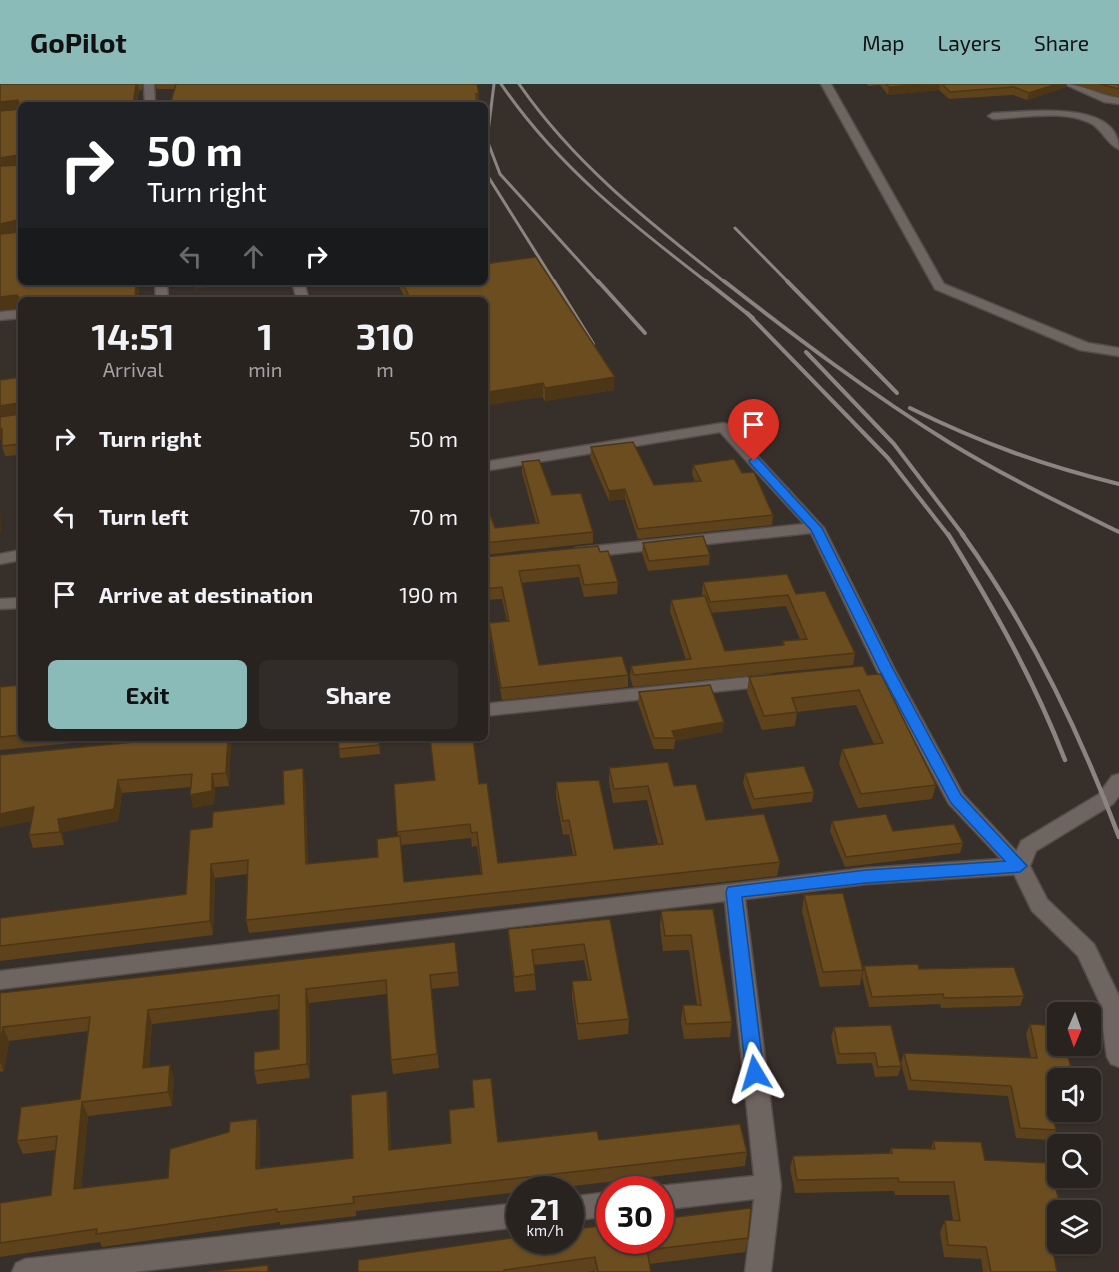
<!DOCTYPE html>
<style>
:root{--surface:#292320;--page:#312b29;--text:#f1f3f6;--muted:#a5a4a5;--line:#45403e;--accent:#8bbbb9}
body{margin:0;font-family:"Exo 2",sans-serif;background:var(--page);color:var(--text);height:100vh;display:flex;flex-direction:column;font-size:22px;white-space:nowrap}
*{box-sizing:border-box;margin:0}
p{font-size:20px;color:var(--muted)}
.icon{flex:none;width:33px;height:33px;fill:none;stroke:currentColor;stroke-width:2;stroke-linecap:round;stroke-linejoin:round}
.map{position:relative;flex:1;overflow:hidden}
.side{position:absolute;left:18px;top:213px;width:470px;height:444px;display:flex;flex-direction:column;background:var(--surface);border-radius:9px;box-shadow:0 2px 4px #0004,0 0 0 2px var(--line)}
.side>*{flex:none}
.top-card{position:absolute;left:18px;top:18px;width:470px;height:183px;border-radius:9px;box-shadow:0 2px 4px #0004,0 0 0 2px var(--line);background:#202124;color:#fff;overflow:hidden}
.needle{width:39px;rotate:182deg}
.buttons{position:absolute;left:1047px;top:918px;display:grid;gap:12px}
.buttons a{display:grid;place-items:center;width:54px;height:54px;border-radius:9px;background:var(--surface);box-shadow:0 2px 4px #0004,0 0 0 2px var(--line);font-size:30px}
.speed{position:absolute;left:506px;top:1092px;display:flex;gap:12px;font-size:30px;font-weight:700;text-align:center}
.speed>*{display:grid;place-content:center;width:78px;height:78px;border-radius:50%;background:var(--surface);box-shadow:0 2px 4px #0004,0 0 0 2px var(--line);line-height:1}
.speed small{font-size:15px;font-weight:400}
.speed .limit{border:9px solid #d22;background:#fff;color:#111}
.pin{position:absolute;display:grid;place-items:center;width:51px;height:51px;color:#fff;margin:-62px -26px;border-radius:50% 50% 50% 0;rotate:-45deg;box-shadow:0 0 6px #0007}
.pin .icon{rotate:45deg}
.me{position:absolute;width:66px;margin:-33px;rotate:353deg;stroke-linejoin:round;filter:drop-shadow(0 0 4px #0008)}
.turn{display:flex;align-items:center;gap:21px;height:126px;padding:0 30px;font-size:27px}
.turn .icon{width:78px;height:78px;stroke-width:2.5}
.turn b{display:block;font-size:42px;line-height:51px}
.lanes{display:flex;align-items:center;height:57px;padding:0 30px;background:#0003;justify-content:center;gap:30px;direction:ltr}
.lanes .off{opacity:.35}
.eta{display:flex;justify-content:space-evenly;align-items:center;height:102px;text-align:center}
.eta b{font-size:36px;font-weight:700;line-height:42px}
.button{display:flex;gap:12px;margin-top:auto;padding:12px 30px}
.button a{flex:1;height:69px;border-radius:9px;background:var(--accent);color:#111;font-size:24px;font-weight:700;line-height:69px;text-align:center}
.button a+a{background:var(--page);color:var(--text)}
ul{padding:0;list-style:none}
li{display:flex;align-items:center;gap:18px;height:78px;padding:0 30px}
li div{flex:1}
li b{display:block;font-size:22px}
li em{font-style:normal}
header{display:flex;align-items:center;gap:36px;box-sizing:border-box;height:84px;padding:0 30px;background:var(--accent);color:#111}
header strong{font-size:28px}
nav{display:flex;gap:33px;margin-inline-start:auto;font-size:21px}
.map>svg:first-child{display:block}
</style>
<header>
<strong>GoPilot</strong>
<nav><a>Map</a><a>Layers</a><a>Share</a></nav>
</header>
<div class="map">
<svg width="1119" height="1188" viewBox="0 0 1119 1188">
<rect width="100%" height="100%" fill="#372f2a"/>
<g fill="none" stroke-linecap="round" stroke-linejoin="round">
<g stroke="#534c48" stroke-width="3">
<g id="street">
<polygon points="144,0 154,0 155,21 145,21"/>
<polygon points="821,0 831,0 944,200 1088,259 1119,264 1119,272 1080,266 935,205"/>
<path d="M1064,0C1084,0 1099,12 1119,14V20L1104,18Z"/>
<path d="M1031,27C1060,26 1119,25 1119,65C1108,61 1102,46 1092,40C1065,25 1023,34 993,35L988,32L993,29Z"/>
<polygon points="155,198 167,198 168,216 156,216"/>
<polygon points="292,198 304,198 309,216 297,216"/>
<polygon points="21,226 21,234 0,236 0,228"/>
<polygon points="723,339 728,340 824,444 895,586 963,710 1030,782 1027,788 1020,790 866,800 745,815 781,1102 771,1188 745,1188 754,1115 660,1126 660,1106 652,1106 660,1102 754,1092 725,817 0,905 0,887 866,784 1001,775 949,720 877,586 811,449 576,474 568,469 576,464 804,440 720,348 484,387 484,378"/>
<polygon points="21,466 21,476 0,480 0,470"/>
<polygon points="21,514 21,524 0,525 0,515"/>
<polygon points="771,591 780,597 777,601 484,632 484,620"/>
<polygon points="609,1108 609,1132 570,1137 570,1113"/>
<polygon points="519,1119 519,1143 134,1188 12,1188 16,1179 25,1175"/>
</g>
</g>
<g stroke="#534c48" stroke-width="3">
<polygon id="secondary" points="1119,690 1119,712 1113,720 1036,767 1030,782 1047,815 1094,860 1119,912 1119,983 1111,980 1107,973 1099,917 1078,872 1032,827 1010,782 1021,757 1099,710 1112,692"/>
</g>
<use href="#street" fill="#6e6460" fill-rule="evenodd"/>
<use href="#secondary" fill="#6e6460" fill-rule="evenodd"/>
<g stroke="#8b8480" stroke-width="3">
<polyline points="494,0 487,56 500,90 599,199"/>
<path d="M501,0C558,83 629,138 708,199"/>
<path d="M519,0C575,81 649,138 726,199"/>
<polyline points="484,86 555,199"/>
<polyline points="735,144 789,199"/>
</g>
<g stroke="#8b8480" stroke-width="4">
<polyline points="554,197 593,260"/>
<polyline points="598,197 645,249"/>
<polyline points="706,197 753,234"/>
<path d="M724,197C797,254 871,310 950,359C1004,392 1062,420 1119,448"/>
<polyline points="787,197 897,309"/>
<polyline points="747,229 888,374 949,452"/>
<polyline points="806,268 894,360 964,452"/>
<path d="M910,324C981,359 1042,381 1119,400"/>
</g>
<g stroke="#8b8480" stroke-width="4.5">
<path d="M948,450C994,525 1033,594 1065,676"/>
<path d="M962,450C1029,543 1079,646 1119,753"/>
</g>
</g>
<g fill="#5d421c" fill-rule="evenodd">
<polygon points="0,0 142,0 142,6 21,21 21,198 139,198 138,216 21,216 21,224 0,226"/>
<polygon points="155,0 477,0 479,21 170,21 174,5 157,5"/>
<polygon points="867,0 1067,0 1066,3 1027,16 1013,11 949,15 939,6 888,11 880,1 868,2"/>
<polygon points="1072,0 1119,0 1119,13"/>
<polygon points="397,198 484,198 614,306 545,317 484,216 406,216"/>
<polygon points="21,293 21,371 5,372 2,362 20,330 20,329 0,333"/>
<polygon points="591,363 654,401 695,397 692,390 693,381 742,389 773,431 772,441 638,455 625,415 609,417 590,373"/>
<polygon points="522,378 552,411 593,448 593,459 484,471 484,415 495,444 536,439 522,389"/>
<polygon points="643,459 710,471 709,481 648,487 642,469"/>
<polygon points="600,468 618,498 617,510 584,513 579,493 521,499 539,581 628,591 628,603 502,616 490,551 489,539 507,537 502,515 484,516 484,473"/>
<path d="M703,498L796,510L855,569L853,581L633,603L630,593L631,582L686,576L670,527L671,516L703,513L702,509ZM786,522L800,555L783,557L782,561L725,567L711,529Z"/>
<polygon points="867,591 936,701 932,715 858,724 839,680 842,665 874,660 856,621 797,628 795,642 762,646 747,608 749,593"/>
<polygon points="21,601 21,654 122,654 0,666 0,603"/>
<polygon points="639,608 723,648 675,657 674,665 654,665 638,619"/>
<polygon points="231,654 229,702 215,703 214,720 193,724 191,703 122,709 118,737 62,748 64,761 33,764 29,751 31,737 0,743 0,671"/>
<polygon points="379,654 380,670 340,674 339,665"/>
<path d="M609,684L674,702L706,736L780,778L777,792L249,849L246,836L248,790L215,794L213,851L0,877V834L186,810L212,743L284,720L305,698L308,780L378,773L398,753L394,700H479L498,779L573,771L569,750L563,751L556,712V698L614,765L658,760L647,716L613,719L609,698ZM471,754L472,763L477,762L481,790L404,798L401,761Z"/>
<polygon points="745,689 814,708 812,718 752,725 743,699"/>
<polygon points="832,737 893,747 963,759 960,769 845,783 830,747"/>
<polygon points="804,811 863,886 860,901 820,903 802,827"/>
<polygon points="713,825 732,938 730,953 684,955 681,937 683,921 697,921 689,866 663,867 660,843 661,827"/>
<polygon points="610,835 629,935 628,950 578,956 572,913 572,897 588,896 584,876 534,881 536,906 515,908 509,861 508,845"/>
<polygon points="455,858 459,902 431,905 439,984 393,990 391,976 387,910 309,919 310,994 257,1000 254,987 279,965 279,925 152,940 149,983 174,994 172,1022 88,1032 81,1105 168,1094 229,1048 257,1035 260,1048 260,1084 353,1074 387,1007 389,1021 391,1066 498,1058 599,1056 747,1068 745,1082 539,1106 519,1106 519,1108 356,1127 356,1132 280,1141 280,1138 102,1163 100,1158 0,1173 0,1119 51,1111 56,1066 23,1070 17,1057 80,1015 88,947 9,957 4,987 0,988 0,909"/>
<polygon points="864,882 919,885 1024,912 1020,922 941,924 940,920 869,923 862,893"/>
<polygon points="1030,940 1058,994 1058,1016 1050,1015 1056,1046 1052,1056 1016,1054 1008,1012 908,1006 901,979 904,969 1031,974 1026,950"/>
<polygon points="834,943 901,982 898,992 875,993 872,979 837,980 831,953"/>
<polygon points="933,1057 985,1076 1058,1126 1058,1155 1051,1154 1057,1188 983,1188 981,1175 944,1173 940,1148 945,1136 953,1136 949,1111 895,1111 894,1107 795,1109 790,1084 793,1072 889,1069 891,1064 931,1065"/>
<polygon points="575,1145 748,1154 745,1168 649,1180 651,1188 595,1188 595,1187 587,1188 358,1188"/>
</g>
<g fill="#4c3616">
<polygon points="136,0 138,0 139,6 137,21 133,21"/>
<polygon points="924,0 940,0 939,6 888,11 889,3"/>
<polygon points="1057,0 1067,0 1066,3 1027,16 1029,9"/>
<polygon points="18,16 21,27 0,30 0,18"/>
<polygon points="18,71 21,83 0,86 0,74"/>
<polygon points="18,136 21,149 0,153 0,140"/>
<polygon points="136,198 139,198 138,216 135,216"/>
<polygon points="193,198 248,198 194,205"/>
<polygon points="17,211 21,224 0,226 0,213"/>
<polygon points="615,293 614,306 545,317 545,304"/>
<polygon points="543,299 543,313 484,322 484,309"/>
<polygon points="18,319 21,329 0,333 0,322"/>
<polygon points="0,345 2,345 5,355 0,355"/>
<polygon points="625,405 625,415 609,417 609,407"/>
<polygon points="0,422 1,448 0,448"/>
<polygon points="724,638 723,648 675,657 675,654 672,647"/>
<polygon points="228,654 231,654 229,702 226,689"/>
<polygon points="303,684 305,698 308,794 306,780"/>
<polygon points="212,690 215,703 214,720 193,724 190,711"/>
<polygon points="118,696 122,709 118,737 62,748 64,761 60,748 58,735"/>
<polygon points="34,723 38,736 0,743 0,730"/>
<polygon points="211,780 215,794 213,851 210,837"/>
<polygon points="306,905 309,919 310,994 307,980"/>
<polygon points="148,926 152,940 148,998 143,984"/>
<polygon points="3,943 9,957 4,987 0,978 0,961"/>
<polygon points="170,981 174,994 172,1022 168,1008"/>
<polygon points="387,1007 389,1021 391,1079 389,1066"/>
<polygon points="82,1018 88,1032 80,1119 74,1105"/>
<polygon points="257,1035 260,1048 260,1098 256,1085"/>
</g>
<g fill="#6c4d20" stroke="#4c3616" stroke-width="1.5">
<polygon points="0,0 136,0 133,21 21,21 21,198 136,198 135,216 35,216 35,213 20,215 17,211 0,213 0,150 19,148 18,136 0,140 0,82 20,81 18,71 0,74 0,27 20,25 18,16 0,18"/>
<polygon points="176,0 477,0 479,10 476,10 477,21 170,21"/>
<polygon points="886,0 924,0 889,3"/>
<polygon points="942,0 1057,0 1029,9 1014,3 950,8"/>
<polygon points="1100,0 1119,0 1119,5"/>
<polygon points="536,173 615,293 545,304 543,299 484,309 484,216 411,216 402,198 484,198 484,180"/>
<polygon points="21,293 21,360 2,362 2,345 0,345 0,333 20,330 18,319 0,322 0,296"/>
<polygon points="633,358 654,401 701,397 693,381 734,375 742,389 754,388 773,431 638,445 625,405 609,407 591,363"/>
<polygon points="539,376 552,411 581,409 593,448 484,459 484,415 495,444 539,439 522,378"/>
<polygon points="703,452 710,471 649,477 643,459"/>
<polygon points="598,462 600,468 608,467 618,498 584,501 579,481 519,487 539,581 622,572 628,591 501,604 489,539 509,537 502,503 484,505 484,473"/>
<polygon points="787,490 796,510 825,507 855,569 634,591 631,582 691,575 671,516 705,512 725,567 784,561 783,557 807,555 788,511 710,518 703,498"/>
<polygon points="863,582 867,591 881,590 936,701 861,710 842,665 883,659 859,606 792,614 797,628 764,632 749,593"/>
<polygon points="21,601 21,651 0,653 0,603"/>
<polygon points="710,601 724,638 672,647 675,654 654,654 639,608"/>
<polygon points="176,654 228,654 226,689 212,690 212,707 190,711 192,690 118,696 114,725 58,735 60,748 29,751 34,723 0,730 0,671"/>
<polygon points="338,654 378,654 379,661 339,665"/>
<polygon points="430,654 473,654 479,700 487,699 498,779 576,771 569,736 563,737 556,698 599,696 614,765 663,760 648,702 614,705 609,684 668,678 674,702 696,700 706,736 764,730 780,778 246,836 248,776 211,780 210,837 0,862 0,834 186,810 190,746 212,743 213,728 284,720 283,687 303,684 306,780 378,773 377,755 400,752 404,798 482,790 477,748 471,749 470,740 397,748 394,700 435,696"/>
<polygon points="804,682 814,708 754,715 745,689"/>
<polygon points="886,730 893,747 954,740 963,759 846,773 832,737"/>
<polygon points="843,809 863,886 823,888 804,811"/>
<polygon points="713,825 732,938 686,940 683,921 701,921 691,851 665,852 661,827"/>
<polygon points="610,835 629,935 578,940 572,897 591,896 584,860 532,866 535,890 514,893 508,845"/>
<polygon points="455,858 458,888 430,891 437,970 391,976 386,896 306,905 307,980 254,987 254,968 279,965 279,911 148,926 143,984 170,981 168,1008 82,1018 74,1105 168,1094 170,1065 229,1048 230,1038 257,1035 256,1085 353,1074 351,1011 387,1007 389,1066 451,1059 449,1026 474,1023 472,996 491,994 498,1058 597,1047 599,1056 740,1040 747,1068 353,1113 354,1119 277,1128 277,1125 96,1150 97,1145 0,1159 0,1119 51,1111 57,1052 17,1057 21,1023 80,1015 90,933 3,943 0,961 0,909"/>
<polygon points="918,880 919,885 1014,883 1024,912 944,914 943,910 872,913 864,882"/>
<polygon points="1030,940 1058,942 1058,962 1066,962 1073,994 1058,994 1058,1005 1047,1005 1056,1046 1020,1044 1011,1002 911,996 904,969 1037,974"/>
<polygon points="891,941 901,982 878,983 875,969 839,970 834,943"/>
<polygon points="933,1057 981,1058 985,1076 1050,1079 1061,1126 1058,1126 1058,1142 1048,1142 1057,1188 991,1188 986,1163 948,1161 945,1136 960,1137 954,1098 899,1098 898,1094 797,1096 793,1072 892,1069 891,1064 935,1065"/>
<polygon points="751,1124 748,1154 647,1166 651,1188 598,1188 595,1173 504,1186 504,1188 358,1188 358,1176 519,1153 519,1156 570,1156 570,1133 573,1133 575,1145 609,1141 609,1156 660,1156 660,1135"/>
<polygon points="268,1181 268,1188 207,1188"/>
</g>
<polygon fill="#1a73e8" stroke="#114b97" stroke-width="1.5" points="754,373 758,374 822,444 893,585 961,711 1027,782 1020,788 866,799 742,813 764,989 761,994 755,996 749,994 746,989 726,808 728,803 866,786 1005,777 951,719 879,585 811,446 750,379 749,377"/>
</svg>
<div class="buttons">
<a><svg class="needle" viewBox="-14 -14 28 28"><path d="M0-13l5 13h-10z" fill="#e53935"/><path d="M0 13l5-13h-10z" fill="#a5a4a5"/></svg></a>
<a><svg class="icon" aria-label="sound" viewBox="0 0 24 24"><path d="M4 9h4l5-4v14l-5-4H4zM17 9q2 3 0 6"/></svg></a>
<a><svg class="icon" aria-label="search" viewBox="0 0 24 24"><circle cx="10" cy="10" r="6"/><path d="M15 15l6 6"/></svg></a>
<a><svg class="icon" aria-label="layers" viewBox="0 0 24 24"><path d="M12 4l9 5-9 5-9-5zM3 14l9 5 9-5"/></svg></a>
</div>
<div class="speed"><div>21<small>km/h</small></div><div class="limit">30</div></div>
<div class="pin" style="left:754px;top:377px;background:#d93025"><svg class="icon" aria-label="arrive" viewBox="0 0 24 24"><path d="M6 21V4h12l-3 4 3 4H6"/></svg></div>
<svg class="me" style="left:755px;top:989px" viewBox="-20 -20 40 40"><path d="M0-17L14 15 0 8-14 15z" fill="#1a73e8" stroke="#fff" stroke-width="4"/></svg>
<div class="top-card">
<div class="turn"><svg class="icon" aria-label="right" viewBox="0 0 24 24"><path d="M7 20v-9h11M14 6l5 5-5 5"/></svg><div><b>50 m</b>Turn right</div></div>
<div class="lanes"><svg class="icon off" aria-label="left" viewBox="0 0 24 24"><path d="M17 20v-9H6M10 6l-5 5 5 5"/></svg><svg class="icon off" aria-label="ahead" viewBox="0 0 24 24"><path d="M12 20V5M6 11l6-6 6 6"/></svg><svg class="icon" aria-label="right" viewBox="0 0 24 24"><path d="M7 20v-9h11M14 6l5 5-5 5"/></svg></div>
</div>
<section class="side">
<div class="eta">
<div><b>14:51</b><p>Arrival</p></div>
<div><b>1</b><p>min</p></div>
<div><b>310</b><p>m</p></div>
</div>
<ul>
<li><svg class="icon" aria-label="right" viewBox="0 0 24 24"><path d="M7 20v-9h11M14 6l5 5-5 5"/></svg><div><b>Turn right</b></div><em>50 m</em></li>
<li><svg class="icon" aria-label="left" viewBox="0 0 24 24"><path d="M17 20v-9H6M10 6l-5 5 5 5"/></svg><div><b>Turn left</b></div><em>70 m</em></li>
<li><svg class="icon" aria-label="arrive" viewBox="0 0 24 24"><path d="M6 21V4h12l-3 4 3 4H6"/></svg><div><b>Arrive at destination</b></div><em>190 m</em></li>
</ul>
<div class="button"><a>Exit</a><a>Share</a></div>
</section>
</div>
